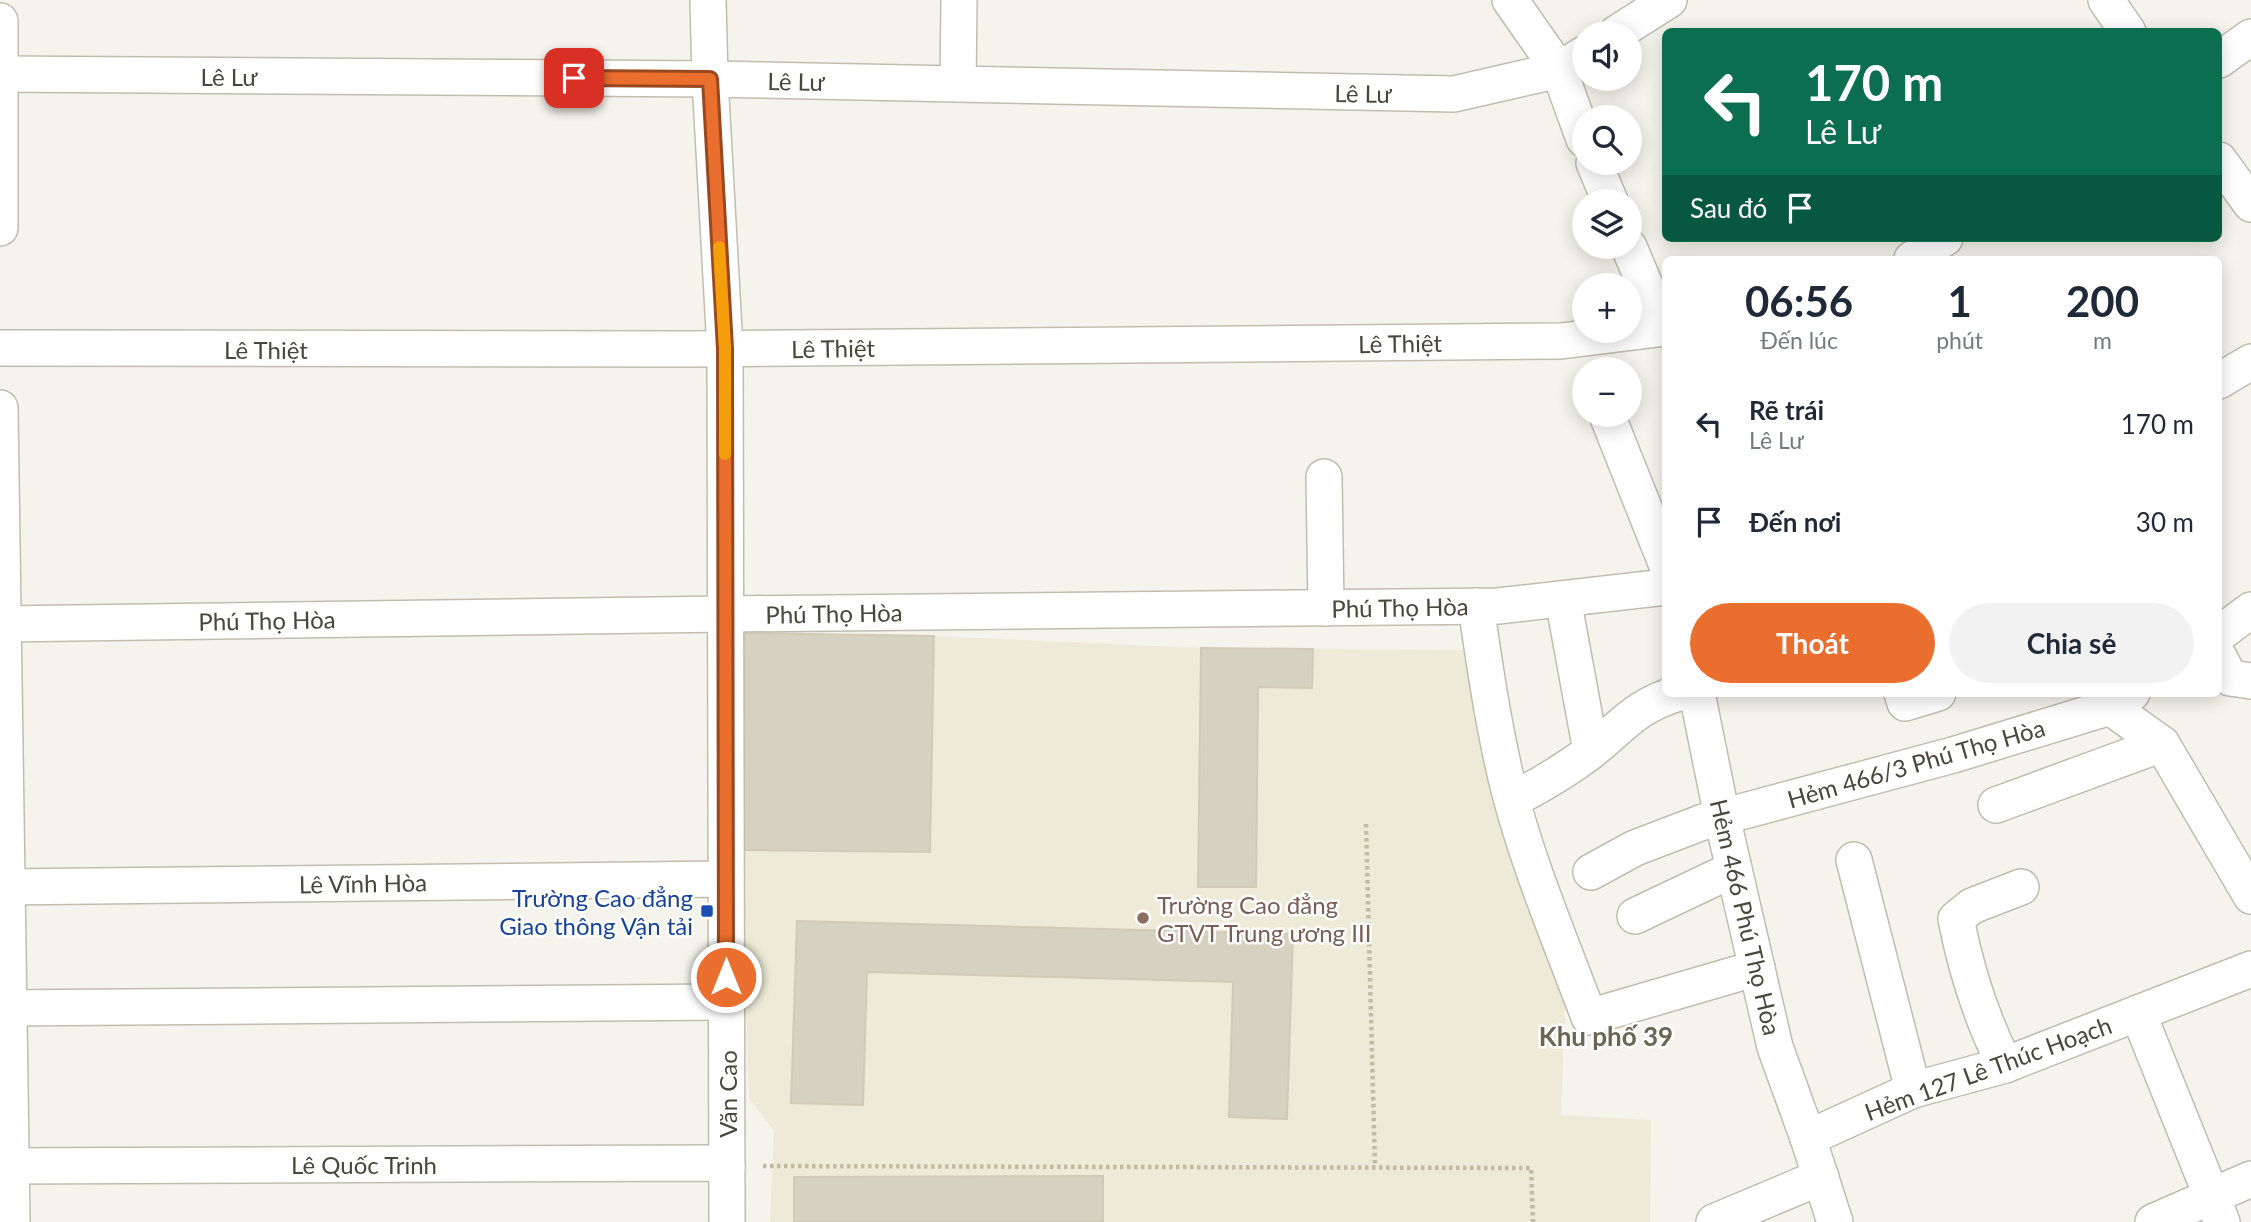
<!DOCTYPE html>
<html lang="vi">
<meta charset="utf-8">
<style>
:root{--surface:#fff;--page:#f2f2f3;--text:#1f2937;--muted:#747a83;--accent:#ea6e2e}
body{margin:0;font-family:Lato,sans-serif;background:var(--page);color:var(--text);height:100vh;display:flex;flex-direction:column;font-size:26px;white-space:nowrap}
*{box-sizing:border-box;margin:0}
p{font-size:23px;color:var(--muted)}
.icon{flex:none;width:38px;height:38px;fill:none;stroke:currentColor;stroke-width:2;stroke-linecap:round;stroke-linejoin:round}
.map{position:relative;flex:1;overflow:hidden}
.details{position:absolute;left:1662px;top:256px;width:560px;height:441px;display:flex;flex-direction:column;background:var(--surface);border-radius:10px;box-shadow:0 4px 18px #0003}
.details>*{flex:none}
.guide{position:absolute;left:1662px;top:28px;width:560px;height:214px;border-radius:10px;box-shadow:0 4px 18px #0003;background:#0b6e4f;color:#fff;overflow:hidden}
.buttons{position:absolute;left:1572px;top:21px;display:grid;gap:14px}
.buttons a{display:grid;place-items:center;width:70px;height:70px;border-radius:50%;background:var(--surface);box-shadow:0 4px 18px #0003;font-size:35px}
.pin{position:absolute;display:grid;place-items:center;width:60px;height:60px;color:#fff;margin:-30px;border-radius:14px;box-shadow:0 4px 10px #0006}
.me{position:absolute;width:77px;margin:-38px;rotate:0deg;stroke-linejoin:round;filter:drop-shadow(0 0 5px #0008)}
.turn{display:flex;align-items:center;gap:24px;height:147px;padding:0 28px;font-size:32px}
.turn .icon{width:91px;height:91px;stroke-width:2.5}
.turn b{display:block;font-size:49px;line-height:60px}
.then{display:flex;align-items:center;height:66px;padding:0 28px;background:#0003;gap:14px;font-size:26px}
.eta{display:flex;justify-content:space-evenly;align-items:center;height:119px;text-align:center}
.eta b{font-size:42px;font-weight:700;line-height:49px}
.cta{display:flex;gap:14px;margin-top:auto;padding:14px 28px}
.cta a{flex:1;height:80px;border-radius:42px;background:var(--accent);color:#fff;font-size:28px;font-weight:700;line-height:80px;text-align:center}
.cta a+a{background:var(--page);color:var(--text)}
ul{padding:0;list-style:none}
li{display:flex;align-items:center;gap:21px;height:98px;padding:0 28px}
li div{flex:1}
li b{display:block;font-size:26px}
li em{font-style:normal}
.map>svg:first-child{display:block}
</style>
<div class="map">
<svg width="2251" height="1222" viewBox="0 0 2251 1222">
<rect width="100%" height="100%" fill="#f5f4ec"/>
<polygon fill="#edebd7" points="744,633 934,636 1201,648 1471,650 1566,986 1561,1115 1651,1120 1650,1222 770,1222 774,1131 749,1098 741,850"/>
<g fill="#d6d2c2" stroke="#d0cbb6" stroke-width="2">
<polygon points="744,633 934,636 930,852 741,850"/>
<polygon points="1201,648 1313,649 1312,688 1258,687 1256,887 1198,887"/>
<polygon points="797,921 1293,934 1287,1119 1229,1117 1233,982 867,972 863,1105 791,1103"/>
<polygon points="1103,1176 1103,1222 794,1222 794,1177"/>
</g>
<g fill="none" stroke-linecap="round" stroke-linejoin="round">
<g stroke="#c0bdaf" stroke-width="38">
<g id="minor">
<polyline points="708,0 710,79 725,349 727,1222"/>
<polyline points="1510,0 1559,70 1584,139"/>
<polyline points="2106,0 2128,32"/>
<polyline points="0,21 0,228"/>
<polyline points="1617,33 1669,0"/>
<polyline points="2219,60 2251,37"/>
<polyline points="0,74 710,79 1454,94 1559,70 1584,54"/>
<polyline points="958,84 959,0"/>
<polyline points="2219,160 2251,204"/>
<polyline points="1594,163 1610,201"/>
<polyline points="1629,247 1663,328"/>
<polyline points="1912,259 1945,238"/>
<polyline points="0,348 693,349 1561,341 1666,328"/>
<polyline points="2219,381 2251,362"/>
<polyline points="0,408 12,1222"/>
<polyline points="1607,415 1666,563"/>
<polyline points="1324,477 1326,608"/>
<polyline points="1563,599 1591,751"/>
<path d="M1476,606C1485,668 1494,730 1509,790C1529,867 1561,942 1589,1017L1757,968"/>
<polyline points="0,624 726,614 1498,606 1666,587"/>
<polyline points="2219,634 2251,610"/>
<polyline points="2219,657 2230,678 2251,681"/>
<polyline points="1697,693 1722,817 1775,1047 1808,1138"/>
<polyline points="1902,693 1905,703 1938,693"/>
<polyline points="2102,693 2110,707 2162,744 2251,896"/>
<path d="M1512,800C1539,786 1565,771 1590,752C1623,726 1635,706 1679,693"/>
<polyline points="1996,805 2162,744"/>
<polyline points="1854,860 1913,1090"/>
<polyline points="1591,872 1635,848 1703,822 1953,755 2110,707 2132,693"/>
<polyline points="0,887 726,879"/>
<polyline points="1635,916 1734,869"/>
<polyline points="0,1008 726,1002"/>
<polyline points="2138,1013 2222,1222"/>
<path d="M2005,1065C1981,1018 1966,970 1956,919L1972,906L2021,887"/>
<polyline points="0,1166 713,1163 727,1166"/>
<polyline points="1714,1222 1821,1177"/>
<polyline points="1835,1222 1808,1138 1913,1090 2005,1065 2251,969"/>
<polyline points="2153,1222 2251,1179"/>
</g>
</g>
<g stroke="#c1bca1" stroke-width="4.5" stroke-dasharray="3.5 3.5" stroke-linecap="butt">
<polyline points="1366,824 1375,1167"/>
<polyline points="763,1166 1531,1168 1533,1222"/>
</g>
<use href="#minor" stroke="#fff" stroke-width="35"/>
</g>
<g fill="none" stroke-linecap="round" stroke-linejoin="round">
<g stroke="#98481e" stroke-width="18">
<polyline id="route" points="574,78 710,79 725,349 726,977"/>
</g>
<use href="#route" stroke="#ea6e2e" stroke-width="12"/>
<polyline stroke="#f59e0b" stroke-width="12" points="719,247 725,349 725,454"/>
</g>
<rect fill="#1a4fb4" stroke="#fff" stroke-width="2.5" x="700" y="904" width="14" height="14" rx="3.5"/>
<circle fill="#8d6e63" stroke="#fff" stroke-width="2.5" cx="1143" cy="918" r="7"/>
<g text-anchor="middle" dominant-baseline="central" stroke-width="5" stroke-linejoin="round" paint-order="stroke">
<g font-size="24" fill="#49463a" stroke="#fff">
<text x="229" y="76">Lê Lư</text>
<text transform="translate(796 81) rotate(1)">Lê Lư</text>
<text transform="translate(1363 93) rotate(1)">Lê Lư</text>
<text transform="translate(1400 343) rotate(-1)">Lê Thiệt</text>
<text transform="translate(833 348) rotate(-1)">Lê Thiệt</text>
<text x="266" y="349">Lê Thiệt</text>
<text transform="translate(1400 607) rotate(-1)">Phú Thọ Hòa</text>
<text transform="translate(834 613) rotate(-1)">Phú Thọ Hòa</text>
<text transform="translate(267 620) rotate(-1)">Phú Thọ Hòa</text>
<text transform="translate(1916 763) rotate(-16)">Hẻm 466/3 Phú Thọ Hòa</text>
<text transform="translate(363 883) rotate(-1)">Lê Vĩnh Hòa</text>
<text transform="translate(1746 917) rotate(77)">Hẻm 466 Phú Thọ Hòa</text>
<text transform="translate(1988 1068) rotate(-20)">Hẻm 127 Lê Thúc Hoạch</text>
<text transform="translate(727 1094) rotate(-90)">Văn Cao</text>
<text x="364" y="1164">Lê Quốc Trinh</text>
</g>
<g font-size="24" fill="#164399" stroke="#fff" text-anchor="end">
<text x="693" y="897">Trường Cao đẳng<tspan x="693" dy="28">Giao thông Vận tải</tspan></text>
</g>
<g font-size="24" fill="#785e54" stroke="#fff" text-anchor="start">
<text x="1157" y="904">Trường Cao đẳng<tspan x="1157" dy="28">GTVT Trung ương III</tspan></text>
</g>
<g font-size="26" font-weight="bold" fill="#6b6652" stroke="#fff">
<text x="1606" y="1036">Khu phố 39</text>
</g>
</g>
</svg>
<div class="buttons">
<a><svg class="icon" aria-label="sound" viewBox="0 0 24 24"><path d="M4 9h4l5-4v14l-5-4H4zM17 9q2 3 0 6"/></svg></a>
<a><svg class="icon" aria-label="search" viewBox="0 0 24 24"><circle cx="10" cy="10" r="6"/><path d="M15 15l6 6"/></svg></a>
<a><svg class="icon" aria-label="layers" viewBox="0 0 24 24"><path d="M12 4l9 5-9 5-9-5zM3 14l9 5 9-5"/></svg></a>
<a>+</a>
<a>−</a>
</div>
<div class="pin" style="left:574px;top:78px;background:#d93025"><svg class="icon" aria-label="arrive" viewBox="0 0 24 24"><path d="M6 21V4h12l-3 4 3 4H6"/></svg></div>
<svg class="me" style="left:726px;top:977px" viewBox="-20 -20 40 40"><circle r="17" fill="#ea6e2e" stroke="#fff" stroke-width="3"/><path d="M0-11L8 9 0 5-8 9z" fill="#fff"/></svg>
<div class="guide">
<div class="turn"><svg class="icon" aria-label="left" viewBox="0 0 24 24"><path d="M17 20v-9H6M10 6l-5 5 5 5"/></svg><div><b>170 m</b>Lê Lư</div></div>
<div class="then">Sau đó<svg class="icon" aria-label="arrive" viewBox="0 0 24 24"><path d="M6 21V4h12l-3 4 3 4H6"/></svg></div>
</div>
<section class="details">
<div class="eta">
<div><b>06:56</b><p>Đến lúc</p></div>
<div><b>1</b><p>phút</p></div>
<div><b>200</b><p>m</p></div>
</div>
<ul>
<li><svg class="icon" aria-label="left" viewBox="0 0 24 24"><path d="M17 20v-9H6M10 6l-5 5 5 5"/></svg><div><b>Rẽ trái</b><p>Lê Lư</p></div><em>170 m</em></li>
<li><svg class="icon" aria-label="arrive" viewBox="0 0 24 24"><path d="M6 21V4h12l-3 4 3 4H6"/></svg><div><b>Đến nơi</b></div><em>30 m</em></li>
</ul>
<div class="cta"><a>Thoát</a><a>Chia sẻ</a></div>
</section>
</div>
